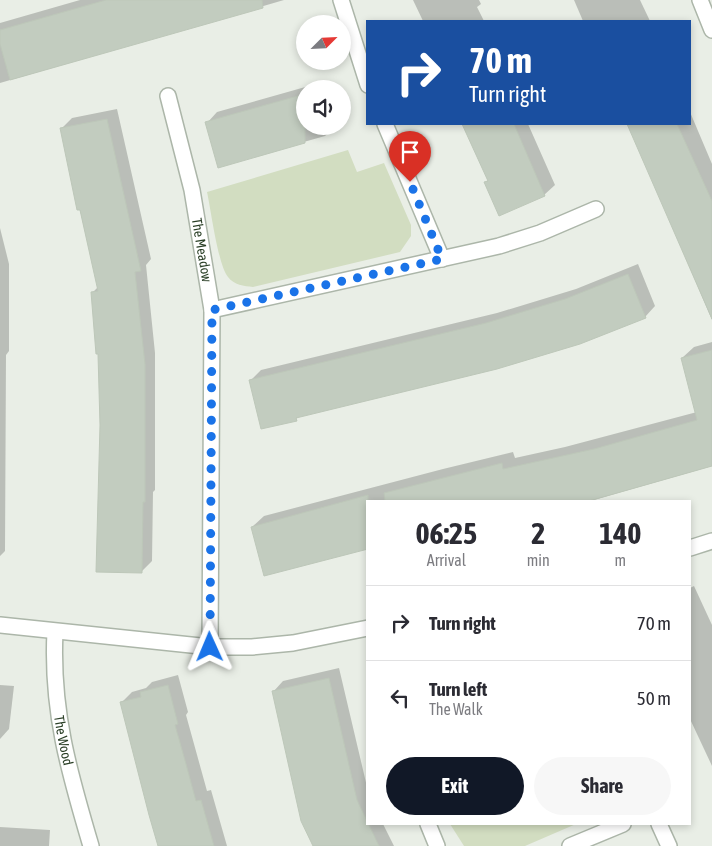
<!DOCTYPE html>
<style>
:root{--surface:#fff;--page:#f7f7f7;--text:#2b2b33;--muted:#7c7c81;--line:#e1e1e2;--accent:#111827}
body{margin:0;font-family:"Asap Condensed",sans-serif;background:var(--page);color:var(--text);height:100vh;display:flex;flex-direction:column;font-size:19px;white-space:nowrap}
*{box-sizing:border-box;margin:0}
p{font-size:16px;color:var(--muted)}
.icon{flex:none;width:28px;height:28px;fill:none;stroke:currentColor;stroke-width:2;stroke-linecap:round;stroke-linejoin:round}
.map{position:relative;flex:1;overflow:hidden}
.panel{position:absolute;left:366px;top:500px;width:325px;height:325px;display:flex;flex-direction:column;background:var(--surface);border-radius:0px;box-shadow:0 2px 8px #0003}
.panel>*{flex:none}
.hud{position:absolute;left:366px;top:20px;width:325px;height:105px;border-radius:0px;box-shadow:0 2px 8px #0003;background:#1a4fa0;color:#fff;overflow:hidden}
.needle{width:32px;rotate:66deg}
.tools{position:absolute;left:296px;top:15px;display:grid;gap:10px}
.tools a{display:grid;place-items:center;width:55px;height:55px;border-radius:50%;background:var(--surface);box-shadow:0 2px 8px #0003;font-size:25px}
.pin{position:absolute;display:grid;place-items:center;width:42px;height:42px;color:#fff;margin:-51px -21px;border-radius:50% 50% 50% 0;rotate:-45deg;box-shadow:0 0 5px #0007}
.pin .icon{rotate:45deg}
.me{position:absolute;width:55px;margin:-28px;rotate:359deg;stroke-linejoin:round;filter:drop-shadow(0 0 4px #0008)}
.turn{display:flex;align-items:center;gap:18px;height:105px;padding:0 20px;font-size:22px}
.turn .icon{width:65px;height:65px;stroke-width:2.5}
.turn b{display:block;font-size:35px;line-height:42px}
.eta{display:flex;justify-content:space-evenly;align-items:center;height:85px;text-align:center}
.eta b{font-size:30px;font-weight:700;line-height:35px}
.button{display:flex;gap:10px;margin-top:auto;padding:10px 20px}
.button a{flex:1;height:58px;border-radius:30px;background:var(--accent);color:#fff;font-size:20px;font-weight:700;line-height:58px;text-align:center}
.button a+a{background:var(--page);color:var(--text)}
ul{padding:0;list-style:none}
li{display:flex;align-items:center;gap:15px;height:75px;padding:0 20px;border-top:1px solid var(--line)}
li div{flex:1}
li b{display:block;font-size:19px}
li em{font-style:normal}
.map>svg:first-child{display:block}
</style>
<div class="map">
<svg width="712" height="846" viewBox="0 0 712 846">
<rect width="100%" height="100%" fill="#e9eee6"/>
<g fill="#d2ddc1">
<path d="M348,150L357,172L384,163L411,225V236L400,252L253,287C244,286 234,285 228,277C218,265 211,210 207,192Z"/>
<polygon points="450,824 576,824 525,846 464,846"/>
</g>
<g fill="#0003">
<polygon points="80,0 284,0 0,83 0,23"/>
<polygon points="413,0 479,0 481,4 477,7 484,21 423,21"/>
<polygon points="574,0 640,0 650,21 583,21"/>
<polygon points="323,82 325,89 305,89 305,126 335,126 325,136 219,166 207,123 217,112"/>
<polygon points="117,109 151,259 146,265 155,353 155,490 153,492 152,561 142,571 101,425 99,352 93,292 98,287 61,129 72,118"/>
<polygon points="690,112 712,164 712,320 629,124 690,124"/>
<polygon points="463,124 528,124 555,185 544,195 485,183 489,179"/>
<polygon points="0,228 9,264 9,351 6,355 5,551 0,556"/>
<polygon points="638,264 655,306 645,317 300,415 296,419 250,381 261,370 497,313 576,289"/>
<polygon points="712,342 712,466 590,501 368,501 252,527 264,516 443,469 513,452 515,458 565,447 697,412 682,358 694,347"/>
<polygon points="694,586 712,625 712,766 690,719 690,588"/>
<polygon points="339,668 368,791 368,824 383,824 394,846 315,846 273,692 283,681"/>
<polygon points="178,675 188,712 186,715 207,791 211,790 227,846 159,846 121,703 132,692 146,688 152,682"/>
<polygon points="0,685 14,686 9,729 0,739"/>
<polygon points="0,827 50,830 49,846 0,846"/>
</g>
<g fill="#c2ccbf" stroke="#bdc7b9">
<polygon points="106,0 262,0 263,8 10,80 0,44 0,30"/>
<polygon points="305,94 305,143 218,168 205,122"/>
<polygon points="107,119 141,271 135,272 145,364 145,502 143,502 142,573 96,572 100,425 98,354 96,354 91,292 98,291 80,210 77,210 60,128"/>
<polygon points="462,124 514,124 545,196 499,216 484,182 488,181"/>
<polygon points="627,124 677,124 712,201 712,319"/>
<polygon points="628,274 646,318 580,344 497,369 296,418 297,421 261,429 249,380 486,323 565,299"/>
<polygon points="712,350 712,466 589,501 385,501 384,493 502,463 503,469 594,449 697,420 681,358"/>
<polygon points="368,495 368,549 264,576 251,527"/>
<polygon points="329,678 357,800 379,846 313,846 301,821 272,691"/>
<polygon points="168,685 178,724 175,725 186,764 196,801 201,800 214,846 158,846 149,815 120,702 141,697 140,692"/>
</g>
<g fill="none" stroke-linecap="round" stroke-linejoin="round">
<g stroke="#acb6a9" stroke-width="18">
<g id="street">
<polyline points="341,0 368,85"/>
<polyline points="700,0 712,30"/>
<path id="s1" d="M168,96L192,190L212,310L210,647"/>
<polyline points="385,124 442,259"/>
<polyline points="212,310 499,246 540,233 596,209"/>
<polyline points="690,548 712,541"/>
<polyline points="0,625 210,647 252,647 293,643 368,628"/>
<path id="s2" d="M55,632C51,710 69,772 91,846"/>
<polyline points="428,824 437,846"/>
<polyline points="659,824 669,846"/>
<polyline points="570,846 623,824"/>
</g>
</g>
<use href="#street" stroke="#fff" stroke-width="15"/>
</g>
<g fill="none" stroke-linecap="round" stroke-linejoin="round">
<polyline stroke="#1a73e8" stroke-width="9" stroke-dasharray="0 16.2" points="210,647 212,310 442,259 410,182"/>
</g>
<g text-anchor="middle" dominant-baseline="central" stroke-width="5" stroke-linejoin="round" paint-order="stroke">
<g font-size="14" fill="#2a3f26" stroke="#f8fbf7">
<text stroke="none"><textPath href="#s1" startOffset="158">The Meadow</textPath></text>
<text stroke="none"><textPath href="#s2" startOffset="109">The Wood</textPath></text>
</g>
</g>
</svg>
<div class="tools">
<a><svg class="needle" viewBox="-14 -14 28 28"><path d="M0-13l5 13h-10z" fill="#e53935"/><path d="M0 13l5-13h-10z" fill="#7c7c81"/></svg></a>
<a><svg class="icon" aria-label="sound" viewBox="0 0 24 24"><path d="M4 9h4l5-4v14l-5-4H4zM17 9q2 3 0 6"/></svg></a>
</div>
<div class="pin" style="left:410px;top:182px;background:#d93025"><svg class="icon" aria-label="arrive" viewBox="0 0 24 24"><path d="M6 21V4h12l-3 4 3 4H6"/></svg></div>
<svg class="me" style="left:210px;top:647px" viewBox="-20 -20 40 40"><path d="M0-17L14 15 0 8-14 15z" fill="#1a73e8" stroke="#fff" stroke-width="4"/></svg>
<div class="hud">
<div class="turn"><svg class="icon" aria-label="right" viewBox="0 0 24 24"><path d="M7 20v-9h11M14 6l5 5-5 5"/></svg><div><b>70 m</b>Turn right</div></div>
</div>
<section class="panel">
<div class="eta">
<div><b>06:25</b><p>Arrival</p></div>
<div><b>2</b><p>min</p></div>
<div><b>140</b><p>m</p></div>
</div>
<ul>
<li><svg class="icon" aria-label="right" viewBox="0 0 24 24"><path d="M7 20v-9h11M14 6l5 5-5 5"/></svg><div><b>Turn right</b></div><em>70 m</em></li>
<li><svg class="icon" aria-label="left" viewBox="0 0 24 24"><path d="M17 20v-9H6M10 6l-5 5 5 5"/></svg><div><b>Turn left</b><p>The Walk</p></div><em>50 m</em></li>
</ul>
<div class="button"><a>Exit</a><a>Share</a></div>
</section>
</div>
